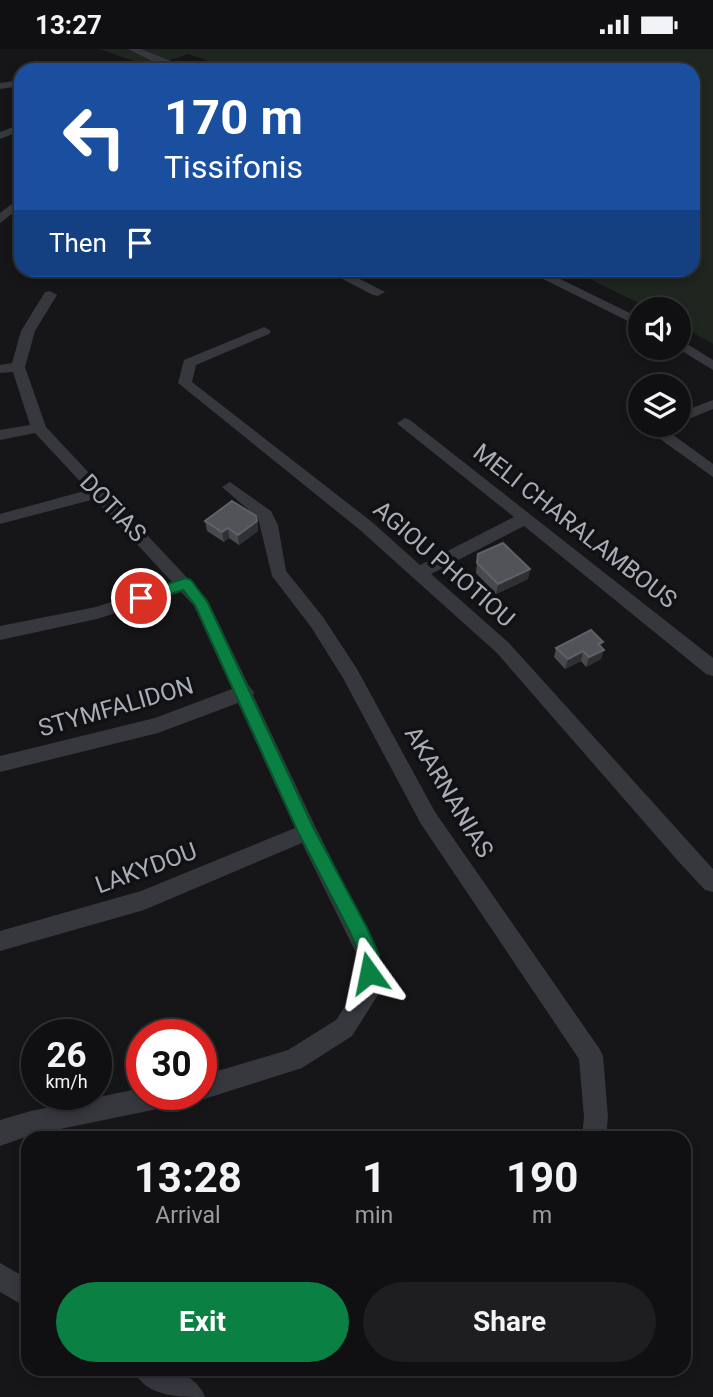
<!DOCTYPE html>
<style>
:root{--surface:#101012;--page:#1e1e20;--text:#f1f3f6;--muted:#9c9d9f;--line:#303032;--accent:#0b8043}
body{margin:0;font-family:Roboto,sans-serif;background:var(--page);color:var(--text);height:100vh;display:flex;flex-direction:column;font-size:26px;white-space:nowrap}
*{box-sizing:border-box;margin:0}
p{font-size:23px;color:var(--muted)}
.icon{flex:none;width:38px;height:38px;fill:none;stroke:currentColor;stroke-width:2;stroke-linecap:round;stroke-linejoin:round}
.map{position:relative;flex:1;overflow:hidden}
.side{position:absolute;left:21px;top:1082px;width:670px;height:245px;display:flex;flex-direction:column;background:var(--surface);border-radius:21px;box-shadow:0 4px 10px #0003,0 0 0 2px var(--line)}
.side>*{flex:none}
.top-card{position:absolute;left:14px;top:14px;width:686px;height:214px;border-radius:21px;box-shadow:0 4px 10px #0003,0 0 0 2px var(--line);background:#1a4fa0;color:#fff;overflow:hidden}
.fabs{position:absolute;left:628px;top:248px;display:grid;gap:14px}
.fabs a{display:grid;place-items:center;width:63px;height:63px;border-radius:50%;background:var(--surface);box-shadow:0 4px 10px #0003,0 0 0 2px var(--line);font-size:35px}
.speed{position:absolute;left:21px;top:970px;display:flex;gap:14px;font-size:35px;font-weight:700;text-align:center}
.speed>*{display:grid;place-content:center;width:91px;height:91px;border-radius:50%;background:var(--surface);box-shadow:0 4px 10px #0003,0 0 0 2px var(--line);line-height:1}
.speed small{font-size:18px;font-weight:400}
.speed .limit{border:10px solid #d22;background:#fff;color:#111}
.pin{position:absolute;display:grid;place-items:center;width:60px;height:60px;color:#fff;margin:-30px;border:4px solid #fff;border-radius:50%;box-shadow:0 2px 7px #0007}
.me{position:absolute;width:77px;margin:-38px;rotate:348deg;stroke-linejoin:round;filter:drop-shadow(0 0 5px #0008)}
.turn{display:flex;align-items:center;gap:24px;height:147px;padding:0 35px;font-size:32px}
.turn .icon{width:91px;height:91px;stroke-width:2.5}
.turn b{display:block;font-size:49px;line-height:60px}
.then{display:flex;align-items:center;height:66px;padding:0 35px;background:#0003;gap:14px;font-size:26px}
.eta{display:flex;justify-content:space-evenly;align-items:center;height:119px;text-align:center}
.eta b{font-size:42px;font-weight:700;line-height:49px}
.cta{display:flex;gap:14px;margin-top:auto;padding:14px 35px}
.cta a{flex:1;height:80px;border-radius:42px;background:var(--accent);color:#fff;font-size:28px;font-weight:700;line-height:80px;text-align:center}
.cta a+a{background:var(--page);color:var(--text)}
.status{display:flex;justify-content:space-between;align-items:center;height:49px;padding:0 35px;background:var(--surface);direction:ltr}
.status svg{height:19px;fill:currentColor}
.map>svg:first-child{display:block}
</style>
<div class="status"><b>13:27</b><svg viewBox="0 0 49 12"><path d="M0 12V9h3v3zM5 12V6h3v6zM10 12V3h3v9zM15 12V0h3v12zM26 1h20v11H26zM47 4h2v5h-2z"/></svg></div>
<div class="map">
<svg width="713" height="1348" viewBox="0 0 713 1348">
<rect width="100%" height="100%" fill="#161618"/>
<polygon fill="#1e261f" points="99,0 713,0 713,295 679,276 679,261 653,261 571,221 693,220 693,21 235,21 188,5 151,18"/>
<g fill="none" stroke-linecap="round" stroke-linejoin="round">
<g fill="#37383d" fill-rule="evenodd">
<polygon points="128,0 141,0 193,21 166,19"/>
<polygon points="21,31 21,37 0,40 0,34"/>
<polygon points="21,75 21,82 0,90 0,83"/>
<polygon points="21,148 21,158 0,174 0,164"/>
<polygon points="323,220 340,220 385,243 378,247 373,246"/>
<polygon points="523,220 540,220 640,269 640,278"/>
<polygon points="50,242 57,246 35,282 25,318 46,378 207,550 249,637 254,643 253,646 316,779 380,907 381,941 352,987 302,1019 201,1051 191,1045 201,1045 201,1027 288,1001 336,971 358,938 358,908 302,794 144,861 0,902 0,882 141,842 295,779 238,654 158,684 0,723 0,707 155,669 232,640 194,557 181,543 97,570 0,591 0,577 96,558 172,533 95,450 0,475 0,465 88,441 35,384 0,391 0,381 30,376 13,323 0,324 0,316 12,314 21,282 45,243"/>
<polygon points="264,278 271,282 269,285 196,316 192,333 372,473 420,516 514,468 400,377 397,374 405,369 410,371 713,609 713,627 706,625 524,477 431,525 509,594 713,820 713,843 705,841 678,812 497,604 360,481 178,334 184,311"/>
<polygon points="679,290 713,311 713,321 677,299"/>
<polygon points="713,351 713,360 679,374 679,364"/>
<polygon points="657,376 673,376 672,385 713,415 713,428 660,390 655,379"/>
<polygon points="230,433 271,462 278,476 286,522 323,568 357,620 435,763 599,999 603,1007 608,1068 606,1088 582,1088 584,1068 579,1010 421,775 343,629 311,578 272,527 258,469 222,438"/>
<polygon points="142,1039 142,1045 184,1045 181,1054 172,1057 31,1086 0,1097 0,1071 31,1062"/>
<polygon points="0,1214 28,1230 28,1259 0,1243"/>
<path d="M133,1320C159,1318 193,1319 205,1348C178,1348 145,1348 133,1320Z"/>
</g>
</g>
<g fill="#47494d">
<polygon points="205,472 257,472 258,482 239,496 229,489 224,493 207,482"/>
<polygon points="478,505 530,520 528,530 496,545 476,524"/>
<polygon points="601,598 601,610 586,618 581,612 565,620 554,608 556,599"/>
</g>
<g fill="#2f3033">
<polygon points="257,472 258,482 239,496 238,486"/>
<polygon points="228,479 229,489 224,493 222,483"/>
<polygon points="530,520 528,530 496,545 498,535"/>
<polygon points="603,593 600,602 604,601 601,610 586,618 589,608 598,595"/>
<polygon points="583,602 581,612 565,620 568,610"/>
</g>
<g fill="#525359" stroke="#5f6168" stroke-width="2">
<polygon points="232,452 256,467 257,472 238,486 228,479 222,483 205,472"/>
<polygon points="503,494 530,520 498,535 477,514 478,505"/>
<polygon points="591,581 603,593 598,595 604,601 589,608 583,602 568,610 556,599"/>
</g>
<polygon fill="#0b8043" stroke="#07532c" stroke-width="2" points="186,529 191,531 208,554 314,780 367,879 379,906 376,930 369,932 363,930 360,906 350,883 298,783 195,556 183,541 141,554 134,549 136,545"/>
<g text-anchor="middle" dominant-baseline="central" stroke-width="7" stroke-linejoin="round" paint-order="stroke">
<g font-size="24" fill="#a8adb8" stroke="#111113">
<text transform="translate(113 459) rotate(46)">DOTIAS</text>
<text transform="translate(575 477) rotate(38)">MELI CHARALAMBOUS</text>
<text transform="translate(444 515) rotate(41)">AGIOU PHOTIOU</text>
<text transform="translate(116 658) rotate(-16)">STYMFALIDON</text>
<text transform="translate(449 743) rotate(59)">AKARNANIAS</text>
<text transform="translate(146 819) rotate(-20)">LAKYDOU</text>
</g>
</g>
</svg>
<div class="fabs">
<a><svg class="icon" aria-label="sound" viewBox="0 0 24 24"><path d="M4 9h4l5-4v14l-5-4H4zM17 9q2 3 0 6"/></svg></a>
<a><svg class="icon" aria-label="layers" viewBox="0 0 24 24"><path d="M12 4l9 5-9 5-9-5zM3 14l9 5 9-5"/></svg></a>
</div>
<div class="speed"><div>26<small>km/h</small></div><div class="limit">30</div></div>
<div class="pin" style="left:141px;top:549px;background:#d93025"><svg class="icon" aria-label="arrive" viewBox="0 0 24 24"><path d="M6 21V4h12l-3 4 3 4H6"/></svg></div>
<svg class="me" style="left:369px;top:924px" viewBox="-20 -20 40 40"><path d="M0-17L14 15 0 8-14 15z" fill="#0b8043" stroke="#fff" stroke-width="4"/></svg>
<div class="top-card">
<div class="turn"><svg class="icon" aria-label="left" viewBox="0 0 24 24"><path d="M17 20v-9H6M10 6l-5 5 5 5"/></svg><div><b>170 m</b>Tissifonis</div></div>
<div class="then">Then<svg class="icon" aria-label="arrive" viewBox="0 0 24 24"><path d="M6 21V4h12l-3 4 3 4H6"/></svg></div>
</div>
<section class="side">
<div class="eta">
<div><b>13:28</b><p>Arrival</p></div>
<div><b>1</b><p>min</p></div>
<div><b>190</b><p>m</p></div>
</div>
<div class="cta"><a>Exit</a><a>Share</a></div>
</section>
</div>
